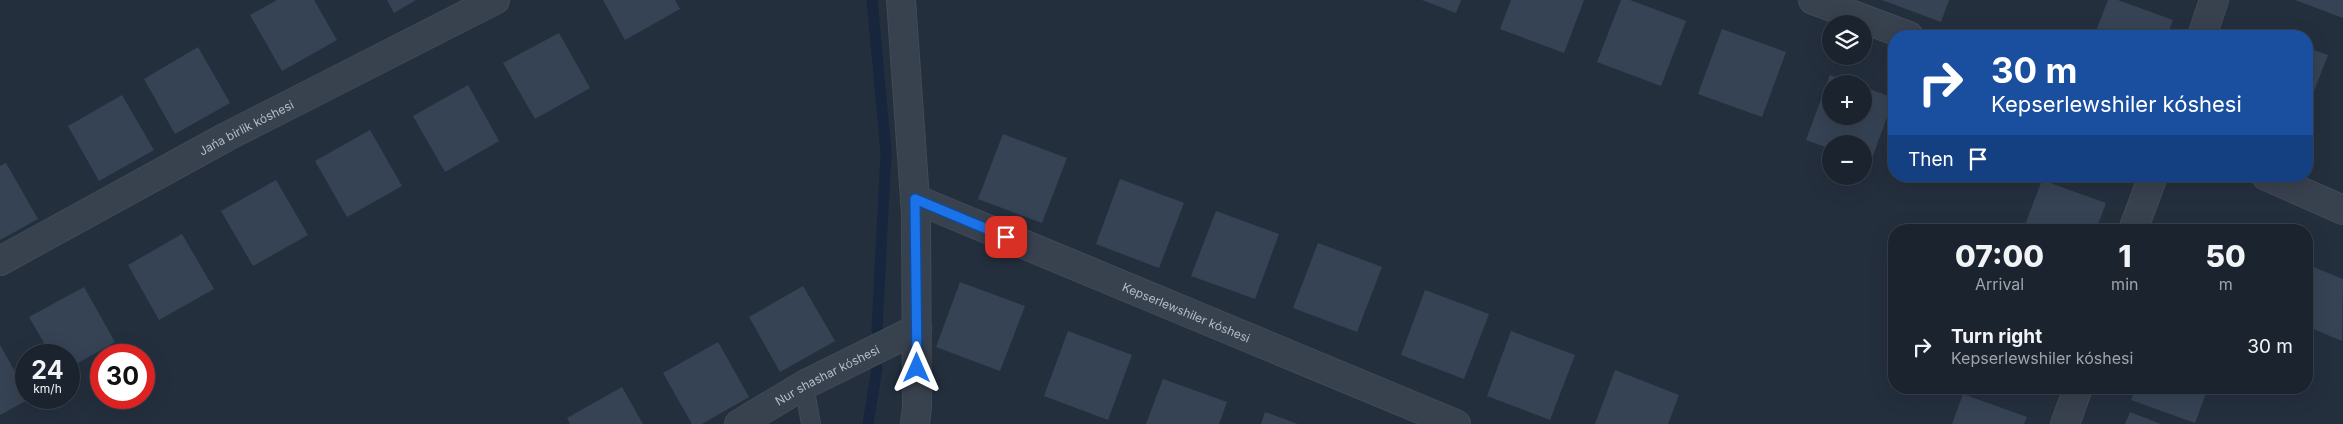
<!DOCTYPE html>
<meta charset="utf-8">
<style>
:root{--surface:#1b232e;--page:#242b36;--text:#f1f3f6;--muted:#a0a4aa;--line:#39404a}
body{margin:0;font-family:Inter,sans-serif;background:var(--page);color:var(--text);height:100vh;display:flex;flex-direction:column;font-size:19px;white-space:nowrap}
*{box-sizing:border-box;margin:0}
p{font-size:16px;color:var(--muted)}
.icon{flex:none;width:28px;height:28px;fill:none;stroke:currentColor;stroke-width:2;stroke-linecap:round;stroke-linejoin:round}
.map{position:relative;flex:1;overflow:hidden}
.panel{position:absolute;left:1888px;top:224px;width:425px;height:170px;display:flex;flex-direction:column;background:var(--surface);border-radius:20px;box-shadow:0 5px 20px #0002,0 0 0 1px var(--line)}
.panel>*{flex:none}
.guide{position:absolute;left:1888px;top:30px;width:425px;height:152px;border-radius:20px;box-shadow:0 5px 20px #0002,0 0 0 1px var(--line);background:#1a4fa0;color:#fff;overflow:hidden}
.controls{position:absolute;left:1822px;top:15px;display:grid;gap:10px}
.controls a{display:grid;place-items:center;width:50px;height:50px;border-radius:50%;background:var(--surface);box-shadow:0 5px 20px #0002,0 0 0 1px var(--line);font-size:25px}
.speed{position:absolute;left:15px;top:344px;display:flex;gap:10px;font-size:25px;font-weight:700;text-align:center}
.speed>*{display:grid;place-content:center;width:65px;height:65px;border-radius:50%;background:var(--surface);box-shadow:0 5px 20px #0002,0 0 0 1px var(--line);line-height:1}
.speed small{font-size:12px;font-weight:400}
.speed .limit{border:8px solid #d22;background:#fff;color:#111}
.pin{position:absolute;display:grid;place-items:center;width:42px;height:42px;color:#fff;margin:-21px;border-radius:10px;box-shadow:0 2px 8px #0006}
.me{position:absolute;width:55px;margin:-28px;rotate:0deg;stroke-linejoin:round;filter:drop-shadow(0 0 4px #0008)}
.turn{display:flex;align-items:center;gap:18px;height:105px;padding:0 20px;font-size:22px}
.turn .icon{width:65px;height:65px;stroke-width:2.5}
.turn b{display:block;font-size:35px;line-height:42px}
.then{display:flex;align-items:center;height:48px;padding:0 20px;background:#0003;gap:10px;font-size:19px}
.eta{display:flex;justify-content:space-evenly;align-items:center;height:85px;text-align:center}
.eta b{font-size:30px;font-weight:800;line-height:35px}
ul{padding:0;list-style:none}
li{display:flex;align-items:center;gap:15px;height:75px;padding:0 20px}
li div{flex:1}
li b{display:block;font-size:19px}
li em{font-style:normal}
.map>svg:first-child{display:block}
</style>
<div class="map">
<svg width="2343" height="424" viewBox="0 0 2343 424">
<rect width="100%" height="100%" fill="#242f3e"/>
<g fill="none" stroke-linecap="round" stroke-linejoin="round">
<g stroke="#17263c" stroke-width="11">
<polyline points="872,0 886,152 877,331"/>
<polyline points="868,424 877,368"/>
</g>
</g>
<g fill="#364354">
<polygon points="277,0 314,0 337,40 282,71 250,15"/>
<polygon points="387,0 416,0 394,13"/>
<polygon points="603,0 675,0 680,9 625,40"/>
<polygon points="1422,0 1461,0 1456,13"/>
<polygon points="1511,0 1584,0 1564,53 1500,29"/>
<polygon points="1621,0 1630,0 1686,21 1661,86 1597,62"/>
<polygon points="1882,0 1949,0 1941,22"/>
<polygon points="2108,0 2118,0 2173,20 2167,36 2094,36"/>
<polygon points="2295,0 2343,0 2343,18"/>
<polygon points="1722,29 1786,52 1762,117 1698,94"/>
<polygon points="559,33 590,88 535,119 503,63"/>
<polygon points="198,47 230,103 175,134 144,79"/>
<polygon points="2306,47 2328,55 2306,112"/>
<polygon points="1830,75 1853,84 1831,84 1831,116 1864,116 1864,87 1894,98 1870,164 1864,161 1864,144 1831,144 1831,149 1806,140"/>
<polygon points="468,85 499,141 445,172 413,116"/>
<polygon points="122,95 154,150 99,181 68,126"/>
<polygon points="370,130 402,186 347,217 315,161"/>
<polygon points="1003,134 1067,158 1042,223 978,199"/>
<polygon points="6,163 38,219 0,240 0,166"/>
<polygon points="1120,179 1184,203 1159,268 1096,244"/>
<polygon points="276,180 308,235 253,266 221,211"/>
<polygon points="2042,180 2106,203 2096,230 2023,230"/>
<polygon points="1216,211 1279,234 1255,299 1191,276"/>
<polygon points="182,234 214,289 159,320 128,265"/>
<polygon points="1318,243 1382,267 1357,332 1293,308"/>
<polygon points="2306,264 2343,279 2342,341 2306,326"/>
<polygon points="960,282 1025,306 1000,371 936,347"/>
<polygon points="803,286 835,341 780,372 749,317"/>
<polygon points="84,287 115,342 69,368 69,355 51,355 29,317"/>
<polygon points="1425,290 1489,314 1464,379 1401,355"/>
<polygon points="1068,331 1132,355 1108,420 1044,396"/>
<polygon points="1511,331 1575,355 1550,420 1487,396"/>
<polygon points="718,342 749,397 702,424 692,424 663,373"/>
<polygon points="0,345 26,391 26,398 31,398 0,415"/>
<polygon points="1615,370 1679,395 1668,424 1595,424"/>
<polygon points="1163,379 1227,402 1219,424 1146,424"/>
<polygon points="622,387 643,424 570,424 567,418"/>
<polygon points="2136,388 2208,388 2195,423 2131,400"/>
<polygon points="1963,394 2027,417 2024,424 1952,424"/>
<polygon points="1265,412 1298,424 1261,424"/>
<polygon points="2130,412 2161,424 2125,424"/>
</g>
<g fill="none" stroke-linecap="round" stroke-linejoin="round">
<g stroke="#414a57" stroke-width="20">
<polyline id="service" points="804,385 811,424"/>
</g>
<g stroke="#414a57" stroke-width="30">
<g id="minor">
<polyline points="901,0 916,214 917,407 915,424"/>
<polyline points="1813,0 1909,36"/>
<polyline points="2202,36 2214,0"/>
<polyline points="2266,176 2343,210"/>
<path id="s1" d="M915,199L1456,424"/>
<polyline points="2133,230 2153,176"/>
<path id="s2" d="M0,261L226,137L495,0"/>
<path id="s3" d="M739,424L804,385L917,329"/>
<polyline points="2065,424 2078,388"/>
</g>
</g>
<use href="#service" stroke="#38414e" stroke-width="18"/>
<use href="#minor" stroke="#38414e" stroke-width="28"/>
</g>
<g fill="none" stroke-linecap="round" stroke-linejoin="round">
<g stroke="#114b97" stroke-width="12">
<polyline id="route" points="917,368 915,199 1006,237"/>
</g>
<use href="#route" stroke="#1a73e8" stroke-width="9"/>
</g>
<g text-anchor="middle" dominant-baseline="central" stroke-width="5" stroke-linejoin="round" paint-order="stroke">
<g font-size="12" fill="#b4bcc9" stroke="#1d2633">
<text stroke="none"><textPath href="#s2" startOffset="280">Jańa birlik kóshesi</textPath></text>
<text stroke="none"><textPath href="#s1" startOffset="294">Kepserlewshiler kóshesi</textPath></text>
<text stroke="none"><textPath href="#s3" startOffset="101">Nur shashar kóshesi</textPath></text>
</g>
</g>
</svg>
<div class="controls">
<a><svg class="icon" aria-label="layers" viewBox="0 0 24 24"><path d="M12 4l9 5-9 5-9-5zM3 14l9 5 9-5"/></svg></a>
<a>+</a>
<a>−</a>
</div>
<div class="speed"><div>24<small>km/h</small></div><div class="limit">30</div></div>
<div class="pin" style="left:1006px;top:237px;background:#d93025"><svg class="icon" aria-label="arrive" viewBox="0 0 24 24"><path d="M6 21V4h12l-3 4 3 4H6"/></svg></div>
<svg class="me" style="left:917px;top:368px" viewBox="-20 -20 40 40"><path d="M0-17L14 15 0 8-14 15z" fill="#1a73e8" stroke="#fff" stroke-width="4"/></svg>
<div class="guide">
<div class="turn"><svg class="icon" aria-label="right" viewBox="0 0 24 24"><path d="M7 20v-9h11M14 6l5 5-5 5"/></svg><div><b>30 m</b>Kepserlewshiler kóshesi</div></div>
<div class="then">Then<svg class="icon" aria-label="arrive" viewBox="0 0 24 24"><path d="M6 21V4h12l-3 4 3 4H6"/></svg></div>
</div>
<section class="panel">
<div class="eta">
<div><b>07:00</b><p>Arrival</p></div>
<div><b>1</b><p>min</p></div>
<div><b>50</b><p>m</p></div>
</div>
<ul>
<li><svg class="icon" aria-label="right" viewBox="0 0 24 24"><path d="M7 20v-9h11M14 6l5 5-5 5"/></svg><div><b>Turn right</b><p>Kepserlewshiler kóshesi</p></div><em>30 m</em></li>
</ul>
</section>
</div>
